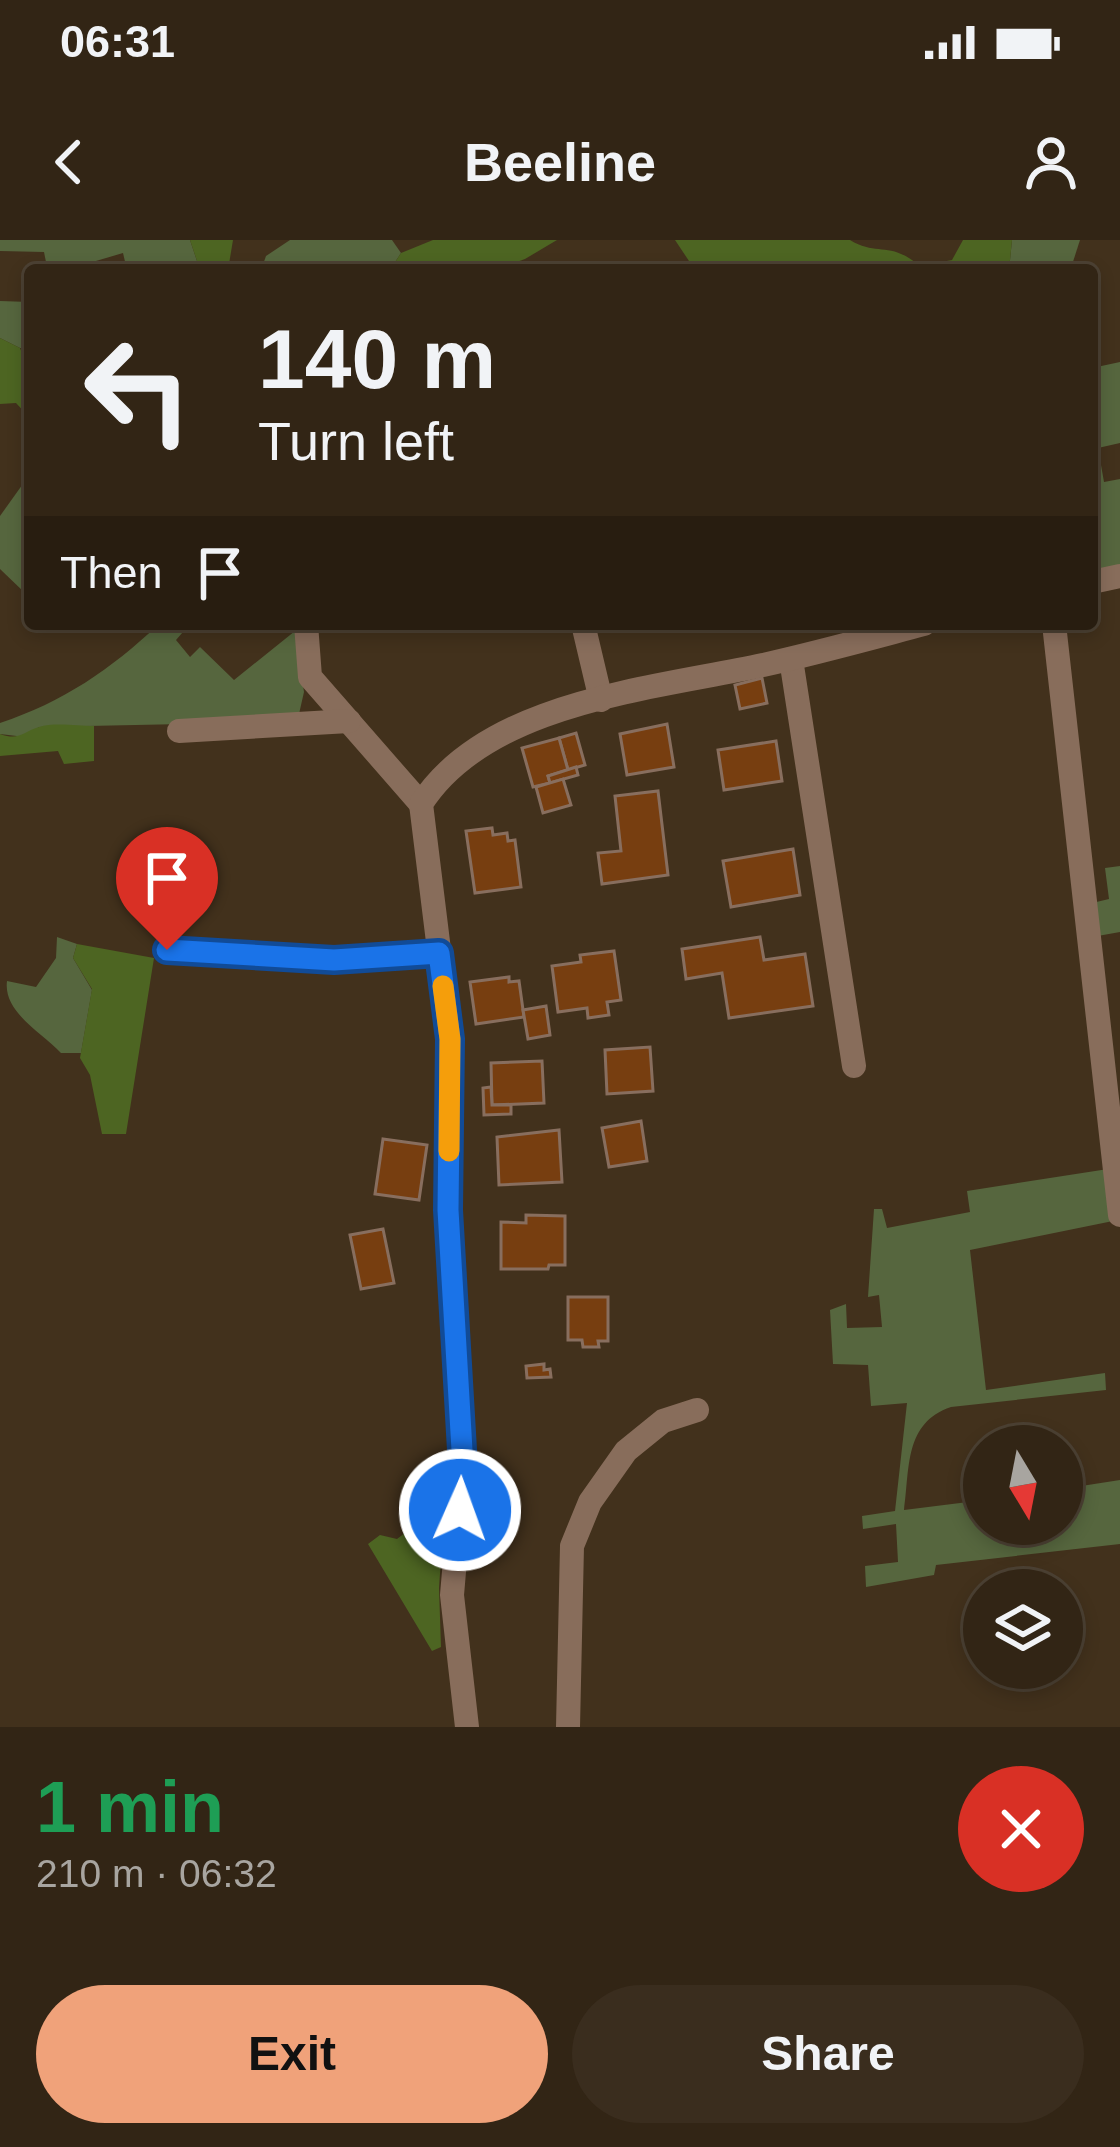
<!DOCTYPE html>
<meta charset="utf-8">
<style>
:root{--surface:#322515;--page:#3a2d1e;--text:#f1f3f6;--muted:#a8a5a0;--line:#4d4234;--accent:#f0a27a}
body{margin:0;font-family:Arial,sans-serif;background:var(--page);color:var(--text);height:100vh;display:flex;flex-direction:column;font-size:45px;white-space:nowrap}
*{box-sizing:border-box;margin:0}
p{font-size:39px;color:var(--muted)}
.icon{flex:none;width:66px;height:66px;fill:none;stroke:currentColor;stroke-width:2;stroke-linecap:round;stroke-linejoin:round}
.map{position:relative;height:1487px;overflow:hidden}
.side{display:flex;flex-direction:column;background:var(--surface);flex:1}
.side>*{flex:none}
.hud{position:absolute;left:24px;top:24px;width:1074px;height:366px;border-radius:12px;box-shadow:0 6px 18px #0003,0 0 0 3px var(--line);background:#322515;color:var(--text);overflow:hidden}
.needle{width:78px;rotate:170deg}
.fabs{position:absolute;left:963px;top:1185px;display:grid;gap:24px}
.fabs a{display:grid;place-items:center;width:120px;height:120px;border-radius:50%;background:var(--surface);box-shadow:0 6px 18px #0003,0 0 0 3px var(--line);font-size:60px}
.pin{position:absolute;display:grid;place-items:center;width:102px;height:102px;color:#fff;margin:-123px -51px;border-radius:50% 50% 50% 0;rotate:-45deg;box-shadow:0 0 12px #0007}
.pin .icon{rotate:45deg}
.me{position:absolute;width:132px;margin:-66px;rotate:2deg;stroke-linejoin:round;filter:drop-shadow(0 0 9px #0008)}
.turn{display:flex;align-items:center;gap:42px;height:252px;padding:0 36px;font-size:54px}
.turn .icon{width:156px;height:156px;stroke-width:2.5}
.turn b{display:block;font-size:84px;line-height:102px}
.then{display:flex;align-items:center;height:114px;padding:0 36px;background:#0003;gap:24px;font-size:45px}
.round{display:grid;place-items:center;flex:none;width:126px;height:126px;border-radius:63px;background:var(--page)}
.overview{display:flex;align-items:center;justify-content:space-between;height:204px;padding:0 36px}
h1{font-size:72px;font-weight:700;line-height:90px;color:#1e9e55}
.primary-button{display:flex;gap:24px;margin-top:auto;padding:24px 36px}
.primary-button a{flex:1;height:138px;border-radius:72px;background:var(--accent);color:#111;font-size:48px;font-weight:700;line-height:138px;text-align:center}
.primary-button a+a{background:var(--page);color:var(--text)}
.status{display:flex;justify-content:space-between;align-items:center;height:84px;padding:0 60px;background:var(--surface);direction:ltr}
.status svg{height:33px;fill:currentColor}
header{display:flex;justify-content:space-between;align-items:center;height:156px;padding:0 36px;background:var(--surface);font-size:54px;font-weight:700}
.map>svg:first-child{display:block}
</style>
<div class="status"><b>06:31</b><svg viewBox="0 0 49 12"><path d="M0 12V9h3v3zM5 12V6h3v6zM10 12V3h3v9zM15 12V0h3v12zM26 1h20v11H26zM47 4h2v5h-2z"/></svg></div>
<header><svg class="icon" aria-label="back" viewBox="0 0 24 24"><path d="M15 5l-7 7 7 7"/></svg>Beeline<svg class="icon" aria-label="person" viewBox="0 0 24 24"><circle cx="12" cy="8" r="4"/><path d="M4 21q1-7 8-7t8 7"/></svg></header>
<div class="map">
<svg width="1120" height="1487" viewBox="0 0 1120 1487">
<rect width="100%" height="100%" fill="#42311c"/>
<g fill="#56663e">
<polygon points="0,0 190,0 200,30 127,30 123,13 79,26 46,22 44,12 0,11"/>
<polygon points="290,0 392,0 401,13 390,30 261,30 266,16"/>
<polygon points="1012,0 1080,0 1071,28 1009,30"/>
<polygon points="0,61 30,62 30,108 20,108 0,98"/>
<polygon points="1120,122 1120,203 1098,208 1104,242 1120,239 1120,327 1092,333 1092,128"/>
<polygon points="30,234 30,348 25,353 0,329 0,276"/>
<path d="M159,384H190L176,400L190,417L200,407L234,440L295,391L304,452L299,474L277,482L39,487L25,497L0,494V483C63,462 110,430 159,384Z"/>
<polygon points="1120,626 1120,692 1092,697 1088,664 1109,659 1105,628"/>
<path d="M57,697L77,704L73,718L92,750L81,813H61C41,792 3,772 7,741L36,747L56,718Z"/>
<path d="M1108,929L1113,981L970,1010L986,1150L1105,1133L1106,1150L951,1167C904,1183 910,1228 904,1270L984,1260V1284H1062V1249L1120,1240V1304L936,1325L934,1335L866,1347L865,1326L898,1322L896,1284L863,1289L862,1276L895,1271L907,1163L871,1166L868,1125L833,1124L830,1070L846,1064L847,1088L882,1087L879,1055L868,1057L874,969H882L887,988L970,972L967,951Z"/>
</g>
<g fill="#4d6522">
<polygon points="190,0 233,0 228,30 200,30"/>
<polygon points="433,0 557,0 525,19 495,30 390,30 401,13"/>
<path d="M675,0H850C878,17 889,0 920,26L952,20L963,0H1012L1009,30H695Z"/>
<polygon points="0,98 20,108 30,133 30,178 16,163 0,164"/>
<path d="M94,486V521L64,524L58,511L0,516V494C20,501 22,492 39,487C54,482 78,486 94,486Z"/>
<polygon points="77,704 154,718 126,894 102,894 90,835 80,818 92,749 73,718"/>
<polygon points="445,1262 439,1348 441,1407 432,1411 368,1304 380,1295 397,1299"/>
</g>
<g fill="#773e10" stroke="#886e5e" stroke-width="3">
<polygon points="762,438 767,463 740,469 735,445"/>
<polygon points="667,484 674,527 627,535 620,494"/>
<polygon points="576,493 585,525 568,530 559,498"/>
<polygon points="559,498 568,530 548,536 550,543 533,547 522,508"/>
<polygon points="776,501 782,541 724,550 718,510"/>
<polygon points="576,527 578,535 550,543 548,536"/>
<polygon points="563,539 571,565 543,573 536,547"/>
<polygon points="658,551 668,635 602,644 598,613 621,611 615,556"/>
<polygon points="492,588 493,595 507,593 508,601 515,600 521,647 475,653 466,591"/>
<polygon points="793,609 800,655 731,667 723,621"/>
<polygon points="760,697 764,720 805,714 813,766 729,778 722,733 686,739 682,709"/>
<polygon points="614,711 621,760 607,762 609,775 588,778 587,768 558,772 552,726 581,722 580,715"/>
<polygon points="509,737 509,742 519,741 524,777 476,784 470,742"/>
<polygon points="546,766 550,795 528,799 523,770"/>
<polygon points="650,807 653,851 607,854 605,810"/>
<polygon points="542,821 544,863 492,865 491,823"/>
<polygon points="491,847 492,865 511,865 511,874 484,875 483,848"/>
<polygon points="641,881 647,921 609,927 602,888"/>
<polygon points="559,890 562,942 499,945 497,897"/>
<polygon points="383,899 427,905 419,960 375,954"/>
<polygon points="526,975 565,976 565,1025 549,1025 548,1029 501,1029 501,982 526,983"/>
<polygon points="383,989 394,1043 361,1049 350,995"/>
<polygon points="568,1057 608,1057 608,1101 598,1101 599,1107 583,1107 582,1100 568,1100"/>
<polygon points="544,1124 544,1130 550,1129 551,1137 527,1138 526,1126"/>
</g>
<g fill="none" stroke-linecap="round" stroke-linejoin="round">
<g stroke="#886d5b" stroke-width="24">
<polyline points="1092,342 1120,336"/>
<polyline points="306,384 310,437 421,564"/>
<polyline points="583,384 601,460"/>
<polyline points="1054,384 1120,975"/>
<polyline points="791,419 854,826"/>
<polyline points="179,491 349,481"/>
<polyline points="167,711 334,720 439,713"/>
<path d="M467,1487L452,1355L463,1227L448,970L450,799L421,564C486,462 652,449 763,425C817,413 871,398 924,384"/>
<polyline points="568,1487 572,1306 590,1262 626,1211 663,1181 697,1170"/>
</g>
</g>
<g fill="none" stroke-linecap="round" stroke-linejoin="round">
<g stroke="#114b97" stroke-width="30">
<polyline id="route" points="167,710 334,720 439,713 450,799 448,970 463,1227 460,1270"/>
</g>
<use href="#route" stroke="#1a73e8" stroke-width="21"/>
<polyline stroke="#f59e0b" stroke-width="21" points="443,746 450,799 449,911"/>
</g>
</svg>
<div class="fabs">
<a><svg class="needle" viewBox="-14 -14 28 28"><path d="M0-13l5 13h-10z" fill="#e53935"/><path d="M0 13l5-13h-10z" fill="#a8a5a0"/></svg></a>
<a><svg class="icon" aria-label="layers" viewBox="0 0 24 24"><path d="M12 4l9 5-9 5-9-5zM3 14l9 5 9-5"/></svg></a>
</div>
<div class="pin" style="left:167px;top:710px;background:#d93025"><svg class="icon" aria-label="arrive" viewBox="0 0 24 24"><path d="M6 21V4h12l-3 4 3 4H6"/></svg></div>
<svg class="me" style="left:460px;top:1270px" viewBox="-20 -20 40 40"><circle r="17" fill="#1a73e8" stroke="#fff" stroke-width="3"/><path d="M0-11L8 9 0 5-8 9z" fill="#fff"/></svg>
<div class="hud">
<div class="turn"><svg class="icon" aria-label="left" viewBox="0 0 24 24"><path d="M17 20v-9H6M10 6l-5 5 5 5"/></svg><div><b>140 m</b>Turn left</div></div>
<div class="then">Then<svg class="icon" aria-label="arrive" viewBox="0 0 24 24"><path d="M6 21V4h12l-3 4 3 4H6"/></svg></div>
</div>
</div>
<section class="side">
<div class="overview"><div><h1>1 min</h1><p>210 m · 06:32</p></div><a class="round" style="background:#d93025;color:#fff"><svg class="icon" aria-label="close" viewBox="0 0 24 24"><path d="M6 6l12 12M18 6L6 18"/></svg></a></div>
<div class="primary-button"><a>Exit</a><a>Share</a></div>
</section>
